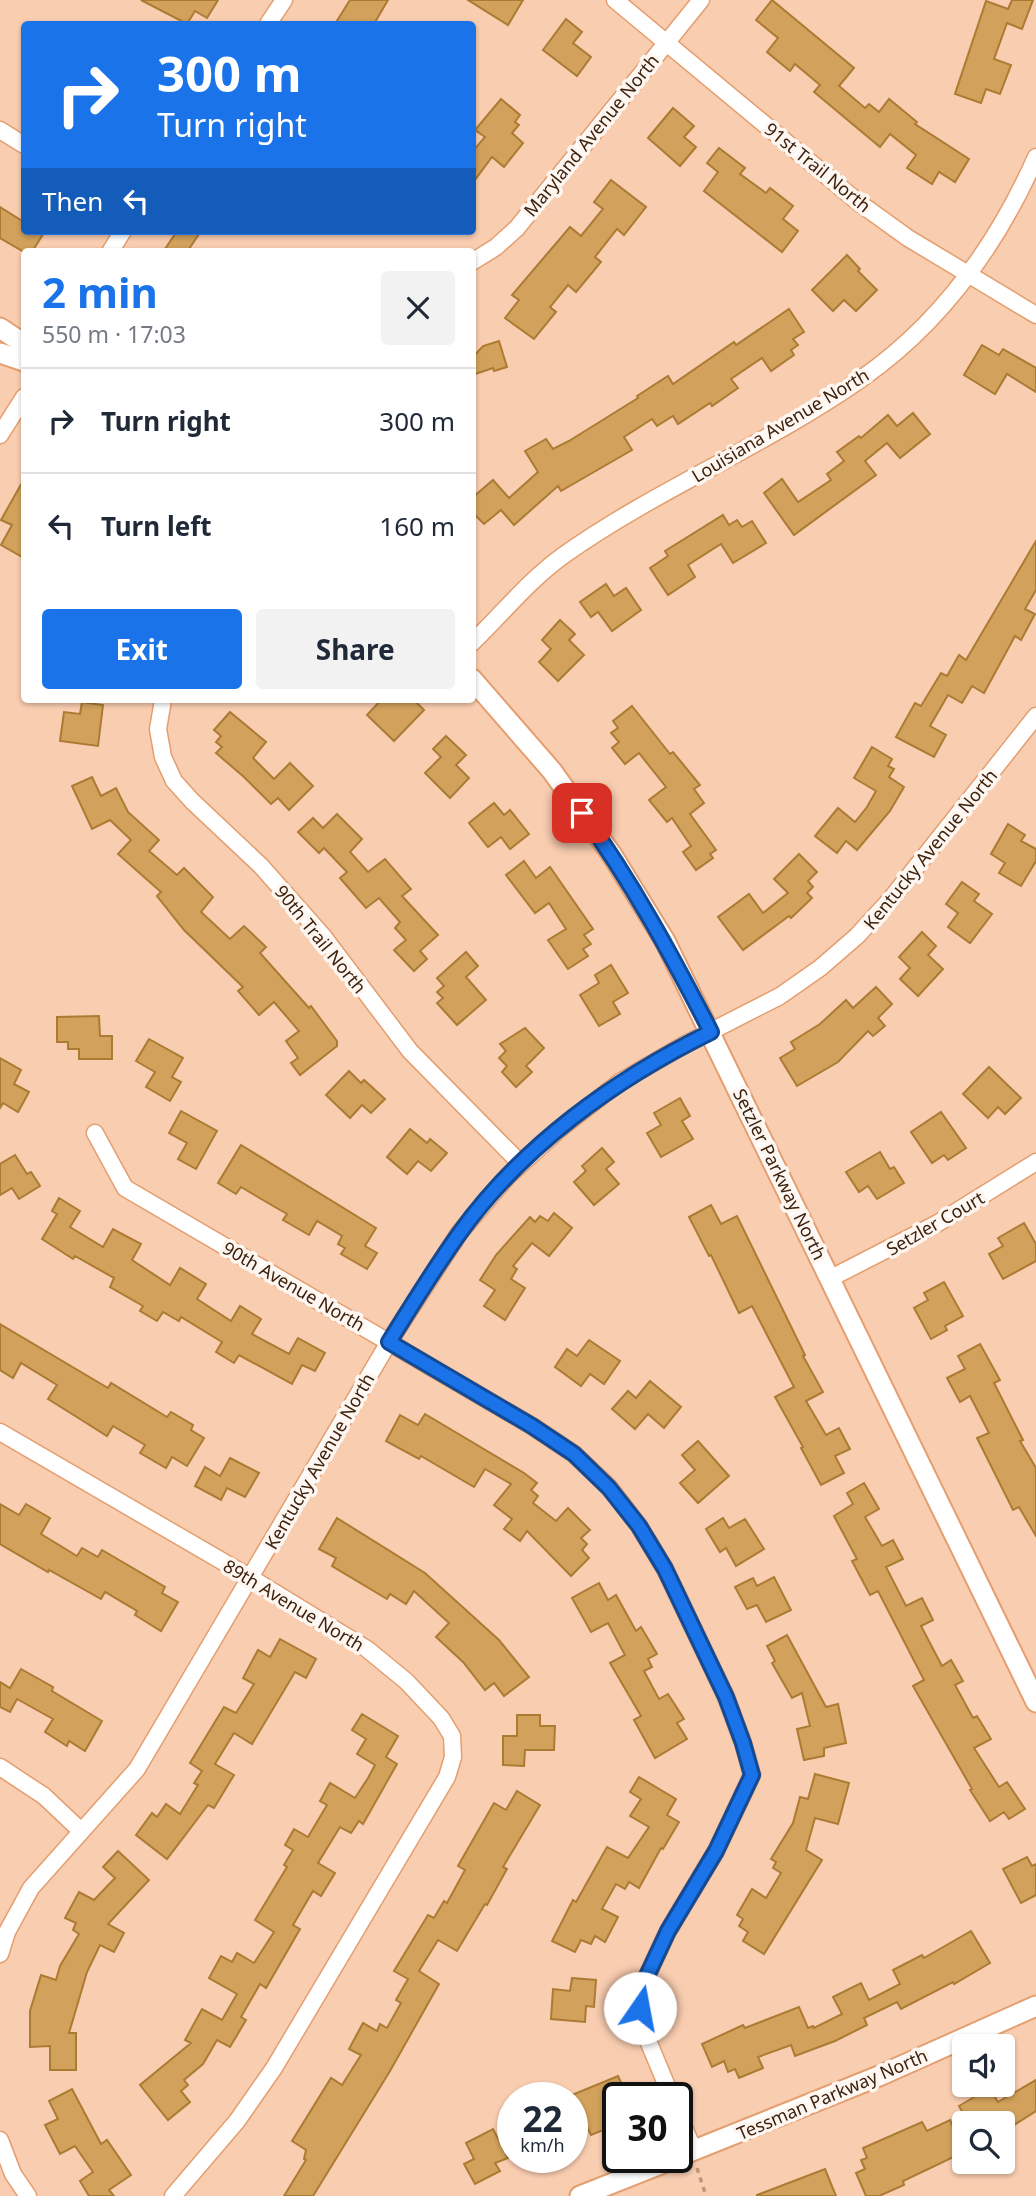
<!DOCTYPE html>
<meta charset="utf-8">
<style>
:root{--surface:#fff;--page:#f2f2f3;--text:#1f2937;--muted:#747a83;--line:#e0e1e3;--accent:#1a73e8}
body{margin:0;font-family:"Noto Sans",sans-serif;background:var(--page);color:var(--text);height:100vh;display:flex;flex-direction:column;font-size:26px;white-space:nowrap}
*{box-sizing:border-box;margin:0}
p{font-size:23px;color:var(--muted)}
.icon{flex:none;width:38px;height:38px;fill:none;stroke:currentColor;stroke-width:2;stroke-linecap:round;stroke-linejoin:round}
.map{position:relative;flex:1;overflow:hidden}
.drawer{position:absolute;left:21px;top:248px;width:455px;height:455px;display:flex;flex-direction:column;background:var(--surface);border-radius:7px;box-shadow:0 2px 5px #0004}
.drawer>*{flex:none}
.top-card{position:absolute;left:21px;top:21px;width:455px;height:214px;border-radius:7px;box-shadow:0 2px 5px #0004;background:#1a73e8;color:#fff;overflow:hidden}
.buttons{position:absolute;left:952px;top:2034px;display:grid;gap:14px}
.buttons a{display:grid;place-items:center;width:63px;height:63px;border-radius:7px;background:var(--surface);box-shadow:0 2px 5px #0004;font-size:35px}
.speed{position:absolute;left:497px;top:2082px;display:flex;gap:14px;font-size:35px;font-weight:700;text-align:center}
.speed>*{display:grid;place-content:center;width:91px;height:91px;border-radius:50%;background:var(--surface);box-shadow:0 2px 5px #0004;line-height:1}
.speed small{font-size:18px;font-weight:400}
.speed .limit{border:4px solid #111;border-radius:10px;background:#fff;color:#111}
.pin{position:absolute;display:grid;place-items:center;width:60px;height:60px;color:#fff;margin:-30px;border-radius:14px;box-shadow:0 4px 10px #0006}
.me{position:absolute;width:77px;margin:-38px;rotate:12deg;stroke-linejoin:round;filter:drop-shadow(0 0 5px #0008)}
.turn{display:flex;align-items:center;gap:24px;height:147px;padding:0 21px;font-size:32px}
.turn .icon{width:91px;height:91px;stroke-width:2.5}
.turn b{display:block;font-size:49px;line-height:60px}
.then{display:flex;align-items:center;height:66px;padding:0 21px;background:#0003;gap:14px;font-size:26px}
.round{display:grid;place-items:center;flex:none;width:74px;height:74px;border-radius:7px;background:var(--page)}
.headline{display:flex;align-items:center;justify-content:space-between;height:119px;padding:0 21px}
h1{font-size:42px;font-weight:700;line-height:52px;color:var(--accent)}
.action{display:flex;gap:14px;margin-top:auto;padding:14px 21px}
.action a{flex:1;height:80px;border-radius:7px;background:var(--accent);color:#fff;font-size:28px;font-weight:700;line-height:80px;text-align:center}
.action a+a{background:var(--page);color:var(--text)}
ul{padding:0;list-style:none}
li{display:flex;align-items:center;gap:21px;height:105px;padding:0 21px;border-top:2px solid var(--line)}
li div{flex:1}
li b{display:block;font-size:26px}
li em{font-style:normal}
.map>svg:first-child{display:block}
</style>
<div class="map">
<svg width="1036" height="2196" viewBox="0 0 1036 2196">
<rect width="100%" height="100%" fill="#f9cdb0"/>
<g fill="#d2a15b" stroke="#ab7b34" stroke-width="2">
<polygon points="141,0 218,0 207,18 195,11 187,24"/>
<polygon points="350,0 388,0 374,24 335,24"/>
<polygon points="468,0 523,0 508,25"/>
<polygon points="772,0 854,68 839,86 865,108 869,104 879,112 889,99 917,122 915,124 969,159 955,182 939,172 932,184 907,168 916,155 890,134 880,147 814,92 820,85 795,64 790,71 767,52 778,38 756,20"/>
<polygon points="1012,0 1033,0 1022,29 1007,23 994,59 1011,65 1000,94 986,89 981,103 955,94 986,1 1008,9"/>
<polygon points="566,19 582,32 573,43 591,57 577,76 543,50"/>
<polygon points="501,99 520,115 515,122 519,125 512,133 523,143 504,167 492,157 472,184 472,152 485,137 475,130"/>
<polygon points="673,108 694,126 684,137 696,147 680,166 648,138"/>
<polygon points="719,148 745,168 740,174 766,193 770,188 793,206 783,219 798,231 782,252 704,191 718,172 707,163"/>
<polygon points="611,180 646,207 624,235 617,229 595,257 601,262 576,292 568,285 550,307 556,312 534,339 505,318 519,300 512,295 570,227 581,236 603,209 594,202"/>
<polygon points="0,207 24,222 24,231 45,231 32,252 24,252 0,238"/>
<polygon points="177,231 201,231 187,252 163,252"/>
<polygon points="847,255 860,269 858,271 877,290 856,311 844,300 833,311 812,290"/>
<polygon points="789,309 804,332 793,339 798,345 791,350 794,355 771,371 762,358 731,379 738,388 712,406 710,403 678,424 673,416 657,426 652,419 624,437 632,450 561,491 558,486 514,525 501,510 484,524 472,512 472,498 493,480 509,498 538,472 525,451 546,439 553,449 569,441 638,398 637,396 668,376 673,384 734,342 736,345"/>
<polygon points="499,341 507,367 494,371 493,368 472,375 472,358 483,346"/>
<polygon points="982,345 999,355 1003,349 1036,368 1036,392 1007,374 995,394 964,375"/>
<polygon points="913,413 930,434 900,458 887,443 865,461 876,475 794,535 764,493 782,479 798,502 831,480 827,474 844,461 837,452 859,436 861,438 888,415 897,426"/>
<polygon points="24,479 24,558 1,545 12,525 1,520"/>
<polygon points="723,515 729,525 737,520 742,527 752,521 766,543 733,563 721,544 688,565 695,577 668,595 650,568 668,556 665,551"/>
<polygon points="1036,541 1036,590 1025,609 1035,614 1021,640 1015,636 984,693 972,686 962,703 948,695 930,726 946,735 934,757 896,737 915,703 921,706 941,673 947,676 959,655 966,660"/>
<polygon points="606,584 614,596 626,588 641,610 612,631 598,612 591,617 580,602"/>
<polygon points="560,620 575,634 569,640 584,655 558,681 539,662 551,649 542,640"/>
<polygon points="381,700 414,700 424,710 394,741 367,715"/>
<polygon points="82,702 103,705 98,746 60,741 64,712 80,714"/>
<polygon points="632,706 670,754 673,752 700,785 694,789 704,803 690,814 716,850 710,854 713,858 696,870 683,852 691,846 672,818 667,822 649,800 666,787 639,753 625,764 612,748 619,742 611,733 618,728 613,721"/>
<polygon points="230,712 266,742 253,758 274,779 290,763 313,786 289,810 278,798 271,804 244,777 216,753 222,747 216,742 221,736 214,730"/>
<polygon points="446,736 466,755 456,765 469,778 450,798 425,773 441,757 433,749"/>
<polygon points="872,747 892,759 888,766 894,769 889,777 904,787 890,811 857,850 846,841 837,853 815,836 838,808 855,822 867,807 876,791 854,778"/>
<polygon points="92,777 101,796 116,788 128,812 159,840 149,851 177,875 184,868 213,897 201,912 230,939 244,926 266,947 260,953 309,1008 311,1006 337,1041 337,1046 300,1075 291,1063 298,1058 286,1041 299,1031 274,1002 259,1015 238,991 243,987 184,930 157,896 161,892 118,854 131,840 110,820 92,829 72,786"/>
<polygon points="494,803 504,815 510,810 529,834 510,849 501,837 488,847 469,823"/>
<polygon points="337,814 362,839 350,852 368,872 385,859 411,889 402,896 438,935 420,951 427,959 414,971 394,950 406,940 395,928 400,922 379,898 366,908 340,878 347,872 324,848 319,853 298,832 313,818 323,828"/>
<polygon points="1008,824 1025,835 1021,841 1036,849 1036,861 1021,886 999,873 1005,863 991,854"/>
<polygon points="799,854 817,872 808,881 813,887 807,893 812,898 791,918 789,916 743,950 718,917 749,894 763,913 788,893 774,879"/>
<polygon points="524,861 536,878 550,867 593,929 584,935 591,944 583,949 588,956 568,969 548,940 566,929 549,903 535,913 506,875"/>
<polygon points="962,882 979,894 974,901 992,914 970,943 948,927 958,913 946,904"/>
<polygon points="922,932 936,946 928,955 943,969 918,996 900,979 910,968 899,957"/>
<polygon points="466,952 478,966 466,977 486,1000 457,1025 437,1003 443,998 437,992 444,986 437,978"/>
<polygon points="611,965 628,993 613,1002 620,1014 599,1026 580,995 599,983 595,975"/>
<polygon points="876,987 892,1004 878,1018 885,1026 873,1036 868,1031 838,1062 797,1086 780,1058 795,1049 791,1042 820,1024 846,1000 853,1008"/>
<polygon points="99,1016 100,1036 112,1036 112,1059 79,1059 79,1049 68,1049 68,1042 57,1042 57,1017"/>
<polygon points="525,1028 544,1048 526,1066 532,1072 516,1087 502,1072 507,1066 499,1058 506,1051 500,1044"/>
<polygon points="149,1039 183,1058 172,1077 181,1082 170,1101 146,1087 155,1072 136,1061"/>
<polygon points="0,1058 21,1070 14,1084 29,1092 18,1112 3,1103 0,1108"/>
<polygon points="989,1067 1021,1098 1005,1114 998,1107 988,1118 963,1094"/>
<polygon points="349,1071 361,1083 364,1080 385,1099 371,1113 362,1105 350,1118 326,1095"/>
<polygon points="680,1098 690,1116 682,1121 693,1139 661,1157 647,1133 661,1125 654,1113"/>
<polygon points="181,1111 217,1131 196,1169 178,1159 187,1143 169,1133"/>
<polygon points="941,1112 966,1148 948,1160 944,1155 932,1163 911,1132"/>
<polygon points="410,1129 427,1143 430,1139 447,1153 431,1171 418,1161 407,1174 387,1157"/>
<polygon points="241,1145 376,1228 365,1246 377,1253 367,1269 341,1254 345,1248 338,1244 342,1236 317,1221 309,1235 283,1220 287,1214 256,1196 241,1187 236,1194 218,1183"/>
<polygon points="602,1148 614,1162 606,1169 619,1184 594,1205 574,1182 586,1171 582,1166"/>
<polygon points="880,1152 890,1169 894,1167 904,1183 877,1199 868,1186 859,1192 846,1172"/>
<polygon points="15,1155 27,1174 31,1172 40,1186 19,1199 12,1188 0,1195 0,1164"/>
<polygon points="59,1198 80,1211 70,1227 103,1247 113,1229 141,1244 132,1260 170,1285 180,1268 206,1284 197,1299 231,1321 240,1306 261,1319 252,1334 289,1354 298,1338 325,1353 315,1371 302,1365 292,1384 239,1355 234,1363 216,1352 222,1342 181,1317 179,1321 163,1312 157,1321 140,1311 143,1306 110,1287 114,1278 75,1256 73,1259 42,1239 57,1214 52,1211"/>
<polygon points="711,1205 721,1224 737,1216 805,1355 803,1356 823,1392 806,1401 826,1435 839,1428 850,1449 835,1456 844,1473 821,1485 801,1448 803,1447 775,1397 794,1387 752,1306 739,1313 711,1255 709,1256 689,1217"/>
<polygon points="554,1213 572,1228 549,1256 532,1243 513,1266 517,1269 511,1279 525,1288 505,1320 484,1306 495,1290 480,1280 496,1255 530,1217 535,1222 540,1216 548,1221"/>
<polygon points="1024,1223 1036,1244 1036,1261 1003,1279 989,1254 1003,1246 998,1238"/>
<polygon points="944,1282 963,1316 945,1326 947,1330 931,1339 914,1308 928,1300 924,1293"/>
<polygon points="0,1324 108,1388 111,1383 167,1417 171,1412 193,1425 191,1430 204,1438 187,1466 172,1457 166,1468 140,1453 145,1445 113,1426 107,1436 80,1419 48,1399 57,1385 21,1363 13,1378 0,1370"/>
<polygon points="589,1340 620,1361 604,1384 590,1374 581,1386 555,1367 567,1349 577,1356"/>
<polygon points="980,1344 1000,1380 994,1383 1023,1440 1020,1441 1036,1468 1036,1536 1019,1507 1013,1510 977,1438 989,1433 970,1396 960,1402 947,1378 965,1369 958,1356"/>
<polygon points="650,1381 681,1407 664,1428 648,1414 635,1429 612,1409 628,1391 636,1398"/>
<polygon points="425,1414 524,1473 537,1483 531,1490 538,1496 533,1503 556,1521 568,1508 590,1530 581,1538 587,1544 582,1550 589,1558 571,1576 527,1531 520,1541 504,1529 512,1519 494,1505 511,1484 485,1469 474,1487 421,1456 419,1459 386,1441 400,1415 418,1425"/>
<polygon points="698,1441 729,1476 698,1503 680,1483 695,1470 682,1455"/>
<polygon points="230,1458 259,1473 245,1497 227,1488 221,1500 195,1486 205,1467 220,1476"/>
<polygon points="864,1483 879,1509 865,1517 882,1546 893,1540 903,1559 886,1567 906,1606 922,1598 933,1620 921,1626 942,1666 951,1660 963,1681 955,1685 973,1718 977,1716 991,1739 974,1748 999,1787 1007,1782 1025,1809 1009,1819 1004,1812 990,1821 970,1790 972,1789 913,1686 924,1680 878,1591 870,1595 852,1561 857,1559 834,1516 853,1504 847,1493"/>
<polygon points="0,1504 19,1515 26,1504 50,1518 41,1534 77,1556 82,1548 98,1557 102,1550 165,1587 162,1593 178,1602 161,1631 135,1615 137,1611 105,1592 101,1599 49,1570 48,1572 0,1544"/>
<polygon points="337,1518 425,1573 499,1640 529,1677 504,1696 494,1683 485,1690 463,1662 436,1637 449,1623 414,1591 406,1604 390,1594 387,1599 332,1566 336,1558 319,1549"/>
<polygon points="723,1518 729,1528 745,1519 764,1549 736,1566 726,1548 720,1552 706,1529"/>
<polygon points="774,1577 791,1610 766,1622 757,1605 747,1609 735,1587 753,1578 757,1586"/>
<polygon points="599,1583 608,1600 616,1595 636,1631 641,1627 657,1654 648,1659 652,1667 644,1671 659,1699 668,1694 684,1719 677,1723 687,1739 655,1758 634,1720 641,1716 610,1663 625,1655 608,1623 591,1632 572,1598"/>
<polygon points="787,1635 826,1707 838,1704 846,1743 824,1748 824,1756 804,1760 797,1729 810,1726 802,1693 792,1698 772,1663 775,1661 767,1646"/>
<polygon points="280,1639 316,1659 306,1678 295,1672 252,1744 234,1733 215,1764 234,1775 214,1808 208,1805 167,1859 136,1835 152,1813 157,1817 166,1804 180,1814 198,1785 194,1783 202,1771 190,1763 224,1707 236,1713 254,1684 243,1678 258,1650 270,1657"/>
<polygon points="21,1669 53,1687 52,1691 102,1721 85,1751 69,1741 67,1746 45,1732 53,1719 17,1699 10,1712 0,1707 0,1682 10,1688"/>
<polygon points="362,1714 398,1736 386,1757 397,1764 363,1824 359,1821 351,1833 340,1827 318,1863 335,1873 321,1896 313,1891 293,1925 300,1929 266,1988 260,1984 241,2017 246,2020 230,2047 217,2040 203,2064 184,2080 188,2085 181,2091 190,2102 168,2120 140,2085 191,2043 185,2040 202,2009 222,2020 237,1994 209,1978 221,1956 232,1962 237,1953 254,1963 274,1932 255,1920 287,1867 284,1865 293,1850 285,1845 294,1829 308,1837 327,1805 320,1801 330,1783 355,1798 368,1778 375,1765 357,1754 366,1739 352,1730"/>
<polygon points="517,1715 540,1715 540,1726 555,1726 554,1750 525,1750 524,1766 503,1765 503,1736 517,1736"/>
<polygon points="815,1774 849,1783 838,1824 815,1818 806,1850 822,1860 764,1954 743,1941 748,1932 739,1926 743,1919 737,1915 752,1889 766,1898 781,1873 773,1868 776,1862 771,1859 793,1823 800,1797 808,1799"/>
<polygon points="639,1777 676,1799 667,1815 679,1822 663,1849 661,1848 639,1888 629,1882 625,1889 616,1884 602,1909 618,1917 605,1942 595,1936 591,1944 581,1940 575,1952 552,1941 573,1900 576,1902 607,1847 628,1858 649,1827 630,1816 641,1799 630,1792"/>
<polygon points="517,1791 540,1805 503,1867 507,1869 487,1905 485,1904 457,1951 438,1940 419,1971 439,1984 390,2071 313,2196 284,2196 306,2160 304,2159 306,2150 292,2141 331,2078 342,2085 361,2055 349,2049 363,2023 377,2031 380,2024 387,2028 401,2003 396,2000 408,1979 394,1971 428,1915 434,1918 444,1901 447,1903 465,1870 458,1866 494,1803 506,1810"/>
<polygon points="118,1851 149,1880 108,1924 124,1933 114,1952 100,1945 87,1972 69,2033 76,2033 76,2070 50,2070 50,2046 30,2047 30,2011 41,1975 56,1980 60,1966 79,1934 73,1930 76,1923 65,1918 79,1892 94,1900 115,1878 103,1867"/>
<polygon points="1027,1857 1032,1866 1036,1864 1036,1895 1021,1903 1003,1869"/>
<polygon points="971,1931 990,1963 954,1984 953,1982 901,2009 897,2002 864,2018 867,2025 835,2041 795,2056 791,2045 758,2057 763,2068 739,2078 735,2069 728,2072 724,2061 712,2067 702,2044 743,2025 745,2028 799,2007 808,2028 813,2026 814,2028 842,2014 833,1997 861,1983 869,2000 900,1984 893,1970 922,1955 924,1958"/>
<polygon points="572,1978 596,1980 594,2007 586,2006 585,2022 551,2019 553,1989 570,1991"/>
<polygon points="618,2076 628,2098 618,2098 618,2124 591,2135 586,2125 572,2131 572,2095"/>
<polygon points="1036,2080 1036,2111 1003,2132 1003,2123 969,2123 959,2106 989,2088 998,2102"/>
<polygon points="72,2089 101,2144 107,2140 131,2175 109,2190 114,2196 89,2196 80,2181 93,2172 75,2146 60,2154 45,2125 58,2119 49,2101"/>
<polygon points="950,2120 964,2152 903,2181 904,2185 879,2196 866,2196 856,2173 865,2169 861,2160 867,2158 863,2148 922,2122 927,2131"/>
<polygon points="493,2129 508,2158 495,2163 500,2171 475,2184 464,2164 474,2159 466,2143"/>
<polygon points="825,2169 836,2196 757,2196 757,2195"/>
</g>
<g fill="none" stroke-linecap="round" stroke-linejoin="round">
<g stroke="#e49e6f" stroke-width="19">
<g id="minor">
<polyline points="615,0 858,202 908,238 1036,315"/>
<polyline points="268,24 284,0"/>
<polyline points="0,130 24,145"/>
<polyline points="110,252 123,231"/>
<polyline points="472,262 496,247 517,228 701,0"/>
<polyline points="0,435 24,397"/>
<path d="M472,643C503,613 529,580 564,555C657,489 767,445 861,379C940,324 997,245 1036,157"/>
<polyline points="163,700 158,729 163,757 174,781 192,801 261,866 323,936 410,1051 521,1164"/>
<polyline points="95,1133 125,1188 532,1426 574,1454 609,1487 639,1526 665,1569 726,1697 743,1743 752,1775 716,1851 668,1931 639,1993 641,2024 672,2098"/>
<polyline points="831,1278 938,1223 1036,1162"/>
<polyline points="0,1432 251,1578 367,1649 406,1681 441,1718 452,1736 453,1757 447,1777 274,2068 237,2121 173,2196"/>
<polyline points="0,1767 44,1796 81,1831"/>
<polyline points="0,1954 7,1932 31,1888 137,1769 389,1342 460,1232 508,1176 562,1127 620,1082 684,1045 780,996 820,968 857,936 890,900 1036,716"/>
<polyline points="677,2111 694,2151"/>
<polyline points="0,2140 13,2174 28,2196"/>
</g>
</g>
<g stroke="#e49e6f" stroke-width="23">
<g id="tertiary">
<polyline points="0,328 24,344"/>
<polyline points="0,353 24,361"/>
<polyline points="472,679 552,771 612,855 665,941 1036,1702"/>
<polyline points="677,2157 879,2076 1036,2006"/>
<polyline points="580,2196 676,2158"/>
</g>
</g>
<polyline stroke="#bc967c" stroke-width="3.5" stroke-dasharray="5 5" stroke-linecap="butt" points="697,2168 706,2196"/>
<use href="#minor" stroke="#fff" stroke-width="16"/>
<use href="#tertiary" stroke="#fff" stroke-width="19"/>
</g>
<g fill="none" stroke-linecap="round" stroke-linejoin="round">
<g stroke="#114b97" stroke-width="18">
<path id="route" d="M582,813C632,882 672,956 711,1032C615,1079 522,1146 459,1234C434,1269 412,1305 389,1342L532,1426L574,1454L609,1488L639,1526L665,1569L726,1697L743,1743L752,1775L716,1851L668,1931L639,1993L640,2008"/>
</g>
<use href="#route" stroke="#1a73e8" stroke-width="12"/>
</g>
<g text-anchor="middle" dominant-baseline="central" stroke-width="7" stroke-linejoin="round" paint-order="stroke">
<g font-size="18" fill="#3d220e" stroke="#fef6f1">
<text transform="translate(591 135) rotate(-51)">Maryland Avenue North</text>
<text transform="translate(818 167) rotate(39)">91st Trail North</text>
<text transform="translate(780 425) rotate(-31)">Louisiana Avenue North</text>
<text transform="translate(930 849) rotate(-51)">Kentucky Avenue North</text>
<text transform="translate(321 939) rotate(51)">90th Trail North</text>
<text transform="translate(780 1174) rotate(64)">Setzler Parkway North</text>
<text transform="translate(935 1223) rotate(-30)">Setzler Court</text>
<text transform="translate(294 1286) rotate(30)">90th Avenue North</text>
<text transform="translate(319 1461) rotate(-60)">Kentucky Avenue North</text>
<text transform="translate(294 1605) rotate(31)">89th Avenue North</text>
<text transform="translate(832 2094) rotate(-23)">Tessman Parkway North</text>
</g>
</g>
</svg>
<div class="buttons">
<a><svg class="icon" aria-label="sound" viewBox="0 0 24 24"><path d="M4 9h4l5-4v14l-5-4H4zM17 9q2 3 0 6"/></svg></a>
<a><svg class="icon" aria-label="search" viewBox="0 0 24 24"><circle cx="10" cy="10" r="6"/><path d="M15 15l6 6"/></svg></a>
</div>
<div class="speed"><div>22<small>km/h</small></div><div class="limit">30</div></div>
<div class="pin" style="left:582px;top:813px;background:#d93025"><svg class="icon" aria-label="arrive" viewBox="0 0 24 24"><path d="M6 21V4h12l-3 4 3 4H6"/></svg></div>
<svg class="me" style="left:640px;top:2008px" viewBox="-20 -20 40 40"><circle r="19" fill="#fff"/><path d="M0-13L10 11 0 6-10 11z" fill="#1a73e8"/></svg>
<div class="top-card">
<div class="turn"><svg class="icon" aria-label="right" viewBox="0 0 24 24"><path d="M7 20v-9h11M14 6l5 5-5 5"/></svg><div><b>300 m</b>Turn right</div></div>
<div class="then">Then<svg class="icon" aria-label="left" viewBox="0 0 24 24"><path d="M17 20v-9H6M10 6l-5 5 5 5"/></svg></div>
</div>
<section class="drawer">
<div class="headline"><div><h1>2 min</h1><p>550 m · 17:03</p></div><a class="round"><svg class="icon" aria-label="close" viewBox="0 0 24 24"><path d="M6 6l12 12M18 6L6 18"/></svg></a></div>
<ul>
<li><svg class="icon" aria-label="right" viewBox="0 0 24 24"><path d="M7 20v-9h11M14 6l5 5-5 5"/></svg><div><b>Turn right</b></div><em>300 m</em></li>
<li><svg class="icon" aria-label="left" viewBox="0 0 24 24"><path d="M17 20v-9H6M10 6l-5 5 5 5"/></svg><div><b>Turn left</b></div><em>160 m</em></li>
</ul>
<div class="action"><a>Exit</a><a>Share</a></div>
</section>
</div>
